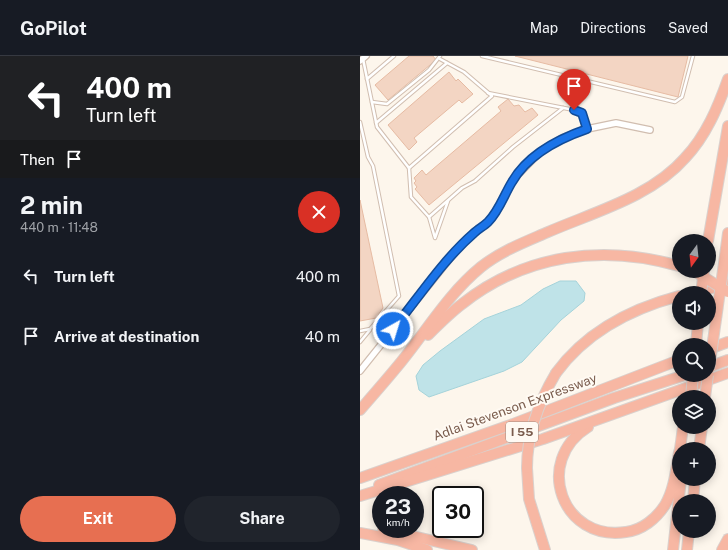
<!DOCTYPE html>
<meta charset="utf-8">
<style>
:root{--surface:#171b24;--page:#20242c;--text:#f1f3f6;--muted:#9ea1a6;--line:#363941;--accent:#e76f51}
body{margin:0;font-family:"Public Sans",sans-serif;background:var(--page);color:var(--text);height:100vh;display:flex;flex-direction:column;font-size:15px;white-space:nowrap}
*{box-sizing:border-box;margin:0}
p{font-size:13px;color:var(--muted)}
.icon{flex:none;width:22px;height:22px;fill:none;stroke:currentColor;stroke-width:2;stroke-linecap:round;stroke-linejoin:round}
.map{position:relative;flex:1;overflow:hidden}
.sheet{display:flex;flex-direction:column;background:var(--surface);width:360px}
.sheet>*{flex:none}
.banner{background:#202124;color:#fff;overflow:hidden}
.needle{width:26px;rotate:195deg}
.tools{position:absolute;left:312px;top:178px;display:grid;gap:8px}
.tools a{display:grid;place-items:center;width:44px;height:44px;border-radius:50%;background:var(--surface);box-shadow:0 2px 10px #0003;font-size:20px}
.speed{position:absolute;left:12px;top:430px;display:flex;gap:8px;font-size:20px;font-weight:700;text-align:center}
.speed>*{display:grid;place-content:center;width:52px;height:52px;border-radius:50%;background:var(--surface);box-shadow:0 2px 10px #0003;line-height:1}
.speed small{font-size:10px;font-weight:400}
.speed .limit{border:2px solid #111;border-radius:6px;background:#fff;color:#111}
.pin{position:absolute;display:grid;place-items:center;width:34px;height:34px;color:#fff;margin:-41px -17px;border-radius:50% 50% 50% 0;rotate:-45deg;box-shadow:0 0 4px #0007}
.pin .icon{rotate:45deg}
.me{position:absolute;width:44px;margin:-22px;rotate:39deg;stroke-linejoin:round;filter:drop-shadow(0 0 3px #0008)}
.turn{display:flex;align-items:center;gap:14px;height:84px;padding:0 20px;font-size:18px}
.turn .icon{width:52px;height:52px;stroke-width:2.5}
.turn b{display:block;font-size:28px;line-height:34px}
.then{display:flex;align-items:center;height:38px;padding:0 20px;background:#0003;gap:8px;font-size:15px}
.round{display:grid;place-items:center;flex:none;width:42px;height:42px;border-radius:21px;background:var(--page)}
.overview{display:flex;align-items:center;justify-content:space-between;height:68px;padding:0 20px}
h1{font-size:24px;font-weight:700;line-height:30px}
.cta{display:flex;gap:8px;margin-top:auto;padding:8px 20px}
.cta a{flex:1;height:46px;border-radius:24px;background:var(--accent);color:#fff;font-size:16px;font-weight:700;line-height:46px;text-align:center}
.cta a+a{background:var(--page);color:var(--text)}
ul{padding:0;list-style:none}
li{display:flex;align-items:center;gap:12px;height:60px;padding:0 20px}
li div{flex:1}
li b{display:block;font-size:15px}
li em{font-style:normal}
header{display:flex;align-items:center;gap:24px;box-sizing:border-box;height:56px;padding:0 20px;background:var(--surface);border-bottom:1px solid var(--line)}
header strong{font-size:19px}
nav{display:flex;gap:22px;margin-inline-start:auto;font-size:14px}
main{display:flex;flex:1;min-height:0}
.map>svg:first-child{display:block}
</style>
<header>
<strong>GoPilot</strong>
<nav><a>Map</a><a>Directions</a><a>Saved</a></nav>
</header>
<main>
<section class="sheet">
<div class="banner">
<div class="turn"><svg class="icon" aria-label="left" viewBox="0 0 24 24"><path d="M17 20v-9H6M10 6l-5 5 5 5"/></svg><div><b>400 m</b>Turn left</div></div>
<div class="then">Then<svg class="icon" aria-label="arrive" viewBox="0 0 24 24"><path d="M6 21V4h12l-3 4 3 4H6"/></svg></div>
</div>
<div class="overview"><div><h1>2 min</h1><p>440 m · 11:48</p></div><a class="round" style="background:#d93025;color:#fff"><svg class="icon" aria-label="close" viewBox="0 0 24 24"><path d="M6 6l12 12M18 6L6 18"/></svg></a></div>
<ul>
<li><svg class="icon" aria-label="left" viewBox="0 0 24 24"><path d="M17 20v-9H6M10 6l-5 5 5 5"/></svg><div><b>Turn left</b></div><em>400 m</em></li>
<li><svg class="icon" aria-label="arrive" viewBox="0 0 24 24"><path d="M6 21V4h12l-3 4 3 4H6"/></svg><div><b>Arrive at destination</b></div><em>40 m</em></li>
</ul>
<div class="cta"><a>Exit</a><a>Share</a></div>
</section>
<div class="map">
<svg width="368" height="494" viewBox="0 0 368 494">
<rect width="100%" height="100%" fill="#fdf6ec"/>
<polygon fill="#bfe3e8" stroke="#a5d3da" points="200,225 216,225 225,237 224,245 201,264 162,306 144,315 69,341 59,334 56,320 63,309 80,295 124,263 161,249 183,233"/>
<g fill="#f3d5c3" stroke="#e6bba3">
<polygon points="49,0 73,0 76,4 28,44 15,29"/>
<polygon points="155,0 328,0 318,41"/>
<polygon points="89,16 96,25 98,23 113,38 102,47 99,44 54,82 57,86 49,94 28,69"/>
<polygon points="148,43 154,50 159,49 165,56 172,52 178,59 69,149 55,133 57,131 54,127 56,125 54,122 62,114 66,119 141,55 138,51"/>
<polygon points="0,144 23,252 16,262 0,265"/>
</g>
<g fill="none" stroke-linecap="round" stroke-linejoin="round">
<g stroke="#d1beb0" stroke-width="4.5">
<g id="service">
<polyline points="122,0 315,46 322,41 333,0"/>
<polyline points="3,3 17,71 49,112 132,40 104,16 80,3"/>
<polyline points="7,23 34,0"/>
<polyline points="128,37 214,54 222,57 227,73"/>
<polyline points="12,46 27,48 69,14 80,0"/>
<polyline points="0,66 8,101 13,110 39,240 10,273 0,275"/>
<polyline points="16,67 87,7"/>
<polyline points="49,112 51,141 69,161 102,132 115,125 153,91 203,52"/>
<polyline points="69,161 75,182 88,145"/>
<polyline points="0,286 10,274"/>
</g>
</g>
<g stroke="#d1beb0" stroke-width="8">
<g id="minor">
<polyline points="0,5 6,0"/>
<polyline points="0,315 96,195 114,176 129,165 140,150 152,125 182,94 204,81 227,73 256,67 290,74"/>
</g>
</g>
<g stroke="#dad1cd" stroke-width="12">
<g id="motorway">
<polyline points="348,185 368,70"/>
<polyline points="364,207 368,177"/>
<polyline points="332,237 368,228"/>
<path d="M68,279C79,268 90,257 102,248C165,198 243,188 319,210"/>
<polyline points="336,289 338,267"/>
<polyline points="349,293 368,286"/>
<polyline points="349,311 368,304"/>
<path d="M196,317C226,276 270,253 319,240"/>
<path d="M0,354C14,338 28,322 41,306C67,274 89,237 121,211C141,195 165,186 188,176C234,156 291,141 325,102C346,80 358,51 368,23"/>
<path d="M228,371C173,405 202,486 266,476C282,474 296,463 305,449C314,434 316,414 319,396"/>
<polyline points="320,393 323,371"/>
<polyline points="339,393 342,371"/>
<polyline points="167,412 169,443 185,494"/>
<polyline points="0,422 153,368 319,304"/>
<polyline points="19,429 254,342 325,319"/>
<polyline points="0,440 183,383 368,317"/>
<polyline points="333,445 335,423"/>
<polyline points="23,473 112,494"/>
<polyline points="0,477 38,484 67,494"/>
<polyline points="313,494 321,423"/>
<polyline points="327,494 329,475"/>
<polyline points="362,494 368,483"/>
</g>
</g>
<use href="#service" stroke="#fff" stroke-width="2.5"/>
<use href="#minor" stroke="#fff" stroke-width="5.5"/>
<use href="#motorway" stroke="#f7b7a3" stroke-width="10"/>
<g stroke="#dad1cd" stroke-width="12" stroke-linecap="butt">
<g id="motorway-bridge">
<polyline points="334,215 368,236"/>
<polyline points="341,237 344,215"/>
<polyline points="349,313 364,207"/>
<polyline points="331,341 333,319"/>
<polyline points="345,341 348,319"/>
<path d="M167,412C167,377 178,347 196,317"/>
</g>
</g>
<use href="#motorway-bridge" stroke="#f7b7a3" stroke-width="10"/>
</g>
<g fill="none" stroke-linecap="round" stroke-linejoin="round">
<g stroke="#114b97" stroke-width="10">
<path id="route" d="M33,273C59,241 83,204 114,177C118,173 124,170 128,166C139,155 144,139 152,126C168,98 198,83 227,73L222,57L214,54"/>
</g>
<use href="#route" stroke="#1a73e8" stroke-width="7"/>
</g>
<g text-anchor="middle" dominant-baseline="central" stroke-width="4" stroke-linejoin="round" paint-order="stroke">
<rect fill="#fffaf3" stroke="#a28b7f" stroke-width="1" x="146" y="366" width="32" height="20" rx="3"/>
<g font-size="12" font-weight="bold" fill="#7a5c4d">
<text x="162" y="376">I 55</text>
</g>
<g font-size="13" fill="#7a5c4d" stroke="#fffaf3">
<text transform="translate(155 351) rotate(-20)">Adlai Stevenson Expressway</text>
</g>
</g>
</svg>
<div class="tools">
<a><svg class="needle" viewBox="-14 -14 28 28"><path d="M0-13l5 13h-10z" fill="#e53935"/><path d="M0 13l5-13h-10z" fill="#9ea1a6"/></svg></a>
<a><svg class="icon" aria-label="sound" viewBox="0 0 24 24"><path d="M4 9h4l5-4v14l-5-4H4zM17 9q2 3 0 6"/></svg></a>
<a><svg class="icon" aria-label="search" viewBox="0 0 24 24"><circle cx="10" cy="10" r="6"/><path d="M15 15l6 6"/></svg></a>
<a><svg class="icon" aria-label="layers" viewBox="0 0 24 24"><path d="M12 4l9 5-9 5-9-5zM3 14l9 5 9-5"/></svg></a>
<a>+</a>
<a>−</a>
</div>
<div class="speed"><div>23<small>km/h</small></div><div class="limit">30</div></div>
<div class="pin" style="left:214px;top:54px;background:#d93025"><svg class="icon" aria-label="arrive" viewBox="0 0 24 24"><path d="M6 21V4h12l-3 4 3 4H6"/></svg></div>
<svg class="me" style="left:33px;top:273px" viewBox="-20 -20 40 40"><circle r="17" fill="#1a73e8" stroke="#fff" stroke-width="3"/><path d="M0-11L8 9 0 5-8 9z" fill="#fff"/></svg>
</div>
</main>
